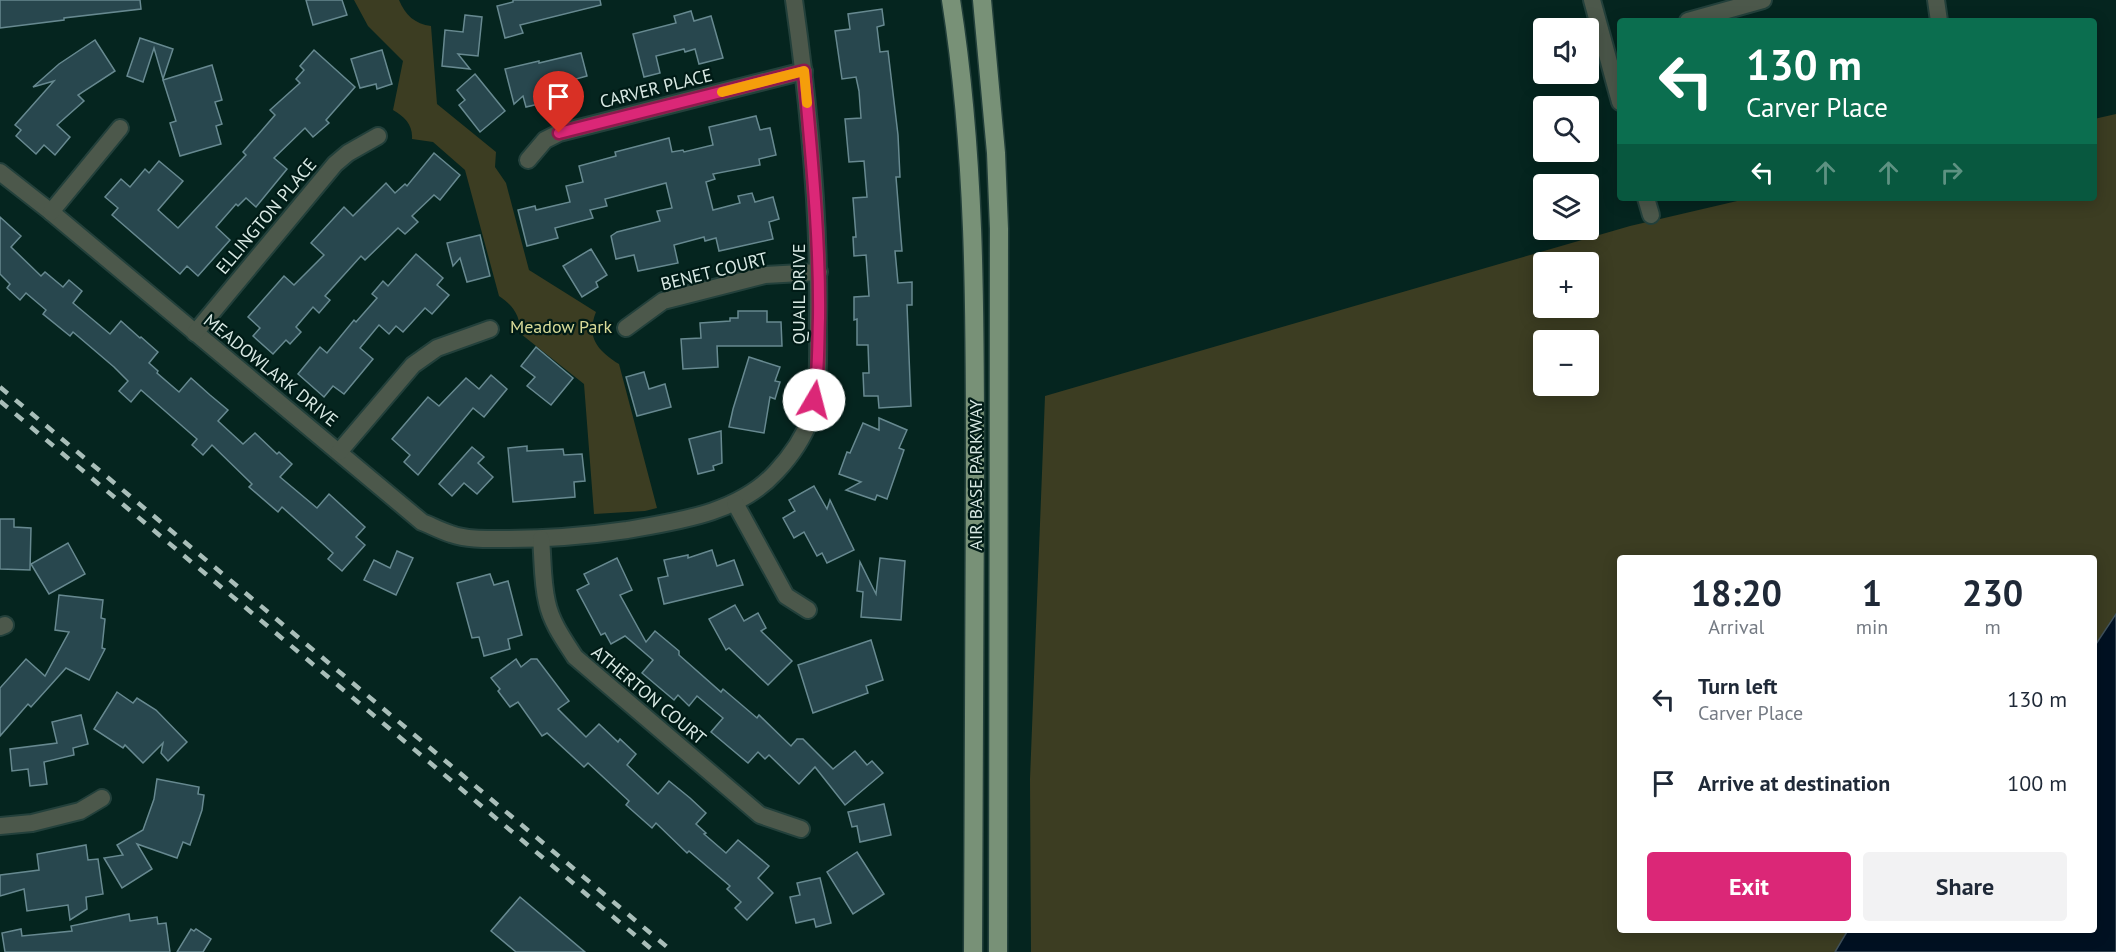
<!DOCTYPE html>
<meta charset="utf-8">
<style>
:root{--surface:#fff;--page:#f2f2f3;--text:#1f2937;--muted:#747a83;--accent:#db2777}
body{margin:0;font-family:"PT Sans",sans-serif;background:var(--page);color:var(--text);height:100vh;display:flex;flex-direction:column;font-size:22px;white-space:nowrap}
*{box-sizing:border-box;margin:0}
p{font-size:20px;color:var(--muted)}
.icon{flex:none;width:33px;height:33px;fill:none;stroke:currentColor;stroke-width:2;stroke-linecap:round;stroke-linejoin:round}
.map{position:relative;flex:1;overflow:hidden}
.side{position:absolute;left:1617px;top:555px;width:480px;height:378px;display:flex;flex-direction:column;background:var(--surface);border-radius:6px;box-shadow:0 3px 15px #0003}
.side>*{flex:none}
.banner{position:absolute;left:1617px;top:18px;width:480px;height:183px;border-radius:6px;box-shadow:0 3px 15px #0003;background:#0b6e4f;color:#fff;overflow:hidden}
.tools{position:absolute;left:1533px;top:18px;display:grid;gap:12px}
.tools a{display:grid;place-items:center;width:66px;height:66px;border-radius:6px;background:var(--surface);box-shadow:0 3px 15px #0003;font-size:30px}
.pin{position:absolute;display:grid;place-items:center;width:51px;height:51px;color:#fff;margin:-62px -26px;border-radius:50% 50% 50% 0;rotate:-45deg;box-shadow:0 0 6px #0007}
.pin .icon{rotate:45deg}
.me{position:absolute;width:66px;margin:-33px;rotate:8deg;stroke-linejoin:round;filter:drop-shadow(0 0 4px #0008)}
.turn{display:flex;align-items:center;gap:21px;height:126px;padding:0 30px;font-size:27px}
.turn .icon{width:78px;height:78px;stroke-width:2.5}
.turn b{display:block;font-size:42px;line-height:51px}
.lanes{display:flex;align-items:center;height:57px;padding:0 30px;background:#0003;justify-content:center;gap:30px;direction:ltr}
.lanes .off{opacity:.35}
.eta{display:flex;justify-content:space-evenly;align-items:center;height:102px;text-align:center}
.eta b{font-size:36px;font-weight:800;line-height:42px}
.cta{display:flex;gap:12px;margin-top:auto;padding:12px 30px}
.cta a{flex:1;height:69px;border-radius:6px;background:var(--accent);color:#fff;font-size:24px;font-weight:800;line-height:69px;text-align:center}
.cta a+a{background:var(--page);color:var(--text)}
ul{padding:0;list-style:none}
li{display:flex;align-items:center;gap:18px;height:84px;padding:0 30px}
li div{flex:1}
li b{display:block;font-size:22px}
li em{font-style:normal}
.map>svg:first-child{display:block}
</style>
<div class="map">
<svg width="2116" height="952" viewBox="0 0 2116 952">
<rect width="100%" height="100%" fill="#05251f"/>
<g fill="#3c3d22" fill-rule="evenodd">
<path d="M354,0H399C405,15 415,24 431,26L437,104L496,152L495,167L506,183L529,270L596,312C586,337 597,350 619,364L657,508L645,511L594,514L584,384L521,334C520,316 514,306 499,296L465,170L433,142L412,139C413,125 405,117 393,110L403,61L368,26Z"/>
<path d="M2116,114V614L2094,647V558H1620V930H1848L1835,952H1031L1030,779L1045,396L1630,226L1750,198H2094V119ZM1544,262H1588V308H1544ZM1544,340H1588V386H1544Z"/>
</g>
<polygon fill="#012" stroke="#41525c" stroke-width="1.5" points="2116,614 2116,952 1835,952 1848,930 2094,930 2094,647"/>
<g fill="#28474e" stroke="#678990" stroke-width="1.5">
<polygon points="0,0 140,0 141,9 64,18 64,20 0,28"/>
<polygon points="306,0 342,0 347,15 313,25"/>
<polygon points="513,0 600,0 601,5 520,25 523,33 505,38 497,6 513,2"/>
<polygon points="882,9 884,25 877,27 880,52 888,51 898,135 900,177 896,177 902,251 895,251 898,283 912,282 912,305 907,305 911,406 879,408 878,396 864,396 863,373 869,373 868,345 857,345 857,319 854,320 854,297 869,296 866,255 854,256 853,237 856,237 853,198 867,197 864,161 849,162 845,119 861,118 859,91 856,77 842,79 835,31 850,29 848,14"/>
<polygon points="691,11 694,21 711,16 723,58 699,64 695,49 685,52 684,49 656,56 660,73 644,77 633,34 676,23 674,16"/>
<polygon points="465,15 482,17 478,56 458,54 470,69 442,66 445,30 463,32"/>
<polygon points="140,38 173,49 163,79 154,48 143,82 127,76"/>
<polygon points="95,40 115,71 78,95 84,101 57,125 70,137 55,155 44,145 36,154 16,136 21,130 15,125 54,81 33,87 59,64"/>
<polygon points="314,50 355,87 326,120 329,123 313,137 305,128 274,158 287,169 256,207 246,198 238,206 236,204 216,227 230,240 198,276 187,266 180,274 112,215 118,208 105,197 121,179 130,187 145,169 149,173 159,161 183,181 158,210 178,228 246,155 243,152 275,115 270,110 300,83 296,79 304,70 300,66"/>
<polygon points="382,50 392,84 377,89 376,84 360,88 351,59"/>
<polygon points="581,53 587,76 576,79 580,94 526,107 523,96 514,104 505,69 539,61 539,63"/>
<polygon points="212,65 222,100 215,102 222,124 216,126 221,144 180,156 170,123 176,121 163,80"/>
<polygon points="475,74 505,111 480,132 459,105 465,100 457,90"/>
<polygon points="756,116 760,130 770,128 776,155 759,159 760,165 713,174 715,179 706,182 713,210 740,203 738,196 752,193 755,202 773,197 779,219 769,222 773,239 719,251 716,238 705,241 704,237 674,245 678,263 638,271 634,255 616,259 611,236 617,232 660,221 657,211 672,208 666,183 605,199 607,206 590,210 593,218 555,228 558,238 527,246 518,210 535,206 536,210 570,202 566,186 583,182 579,166 616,156 615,152 669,138 672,152 683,150 684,152 713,145 709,127"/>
<polygon points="434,153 460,175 440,200 434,195 412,216 418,222 405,234 398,228 365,260 361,256 325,296 330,300 319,313 313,307 296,327 301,332 290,344 286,340 273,354 253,336 260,328 248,317 284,276 294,285 324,255 311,243 344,207 353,216 386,183 395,193 405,184 407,186"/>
<polygon points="0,217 21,236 11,247 41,276 45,272 63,287 69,280 82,291 73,303 110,334 121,321 140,338 141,337 158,352 149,363 158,371 157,373 179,392 191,378 210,395 228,410 218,421 243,444 255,433 277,454 279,452 292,464 280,477 317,508 329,494 365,527 356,537 365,545 342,571 328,559 333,553 321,542 282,507 278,512 249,487 252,484 212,445 203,455 192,445 197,439 141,390 131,402 119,391 128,381 114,367 73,332 70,336 43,314 46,310 26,293 20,300 7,288 10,284 0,274"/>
<polygon points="480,235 490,276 467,282 460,258 453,266 447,243"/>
<polygon points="591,249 607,275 596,282 598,287 582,297 563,266"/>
<polygon points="416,254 443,278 437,285 449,295 432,314 425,308 403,332 396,326 389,334 379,325 360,348 373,359 344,394 333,386 324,397 298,374 320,347 327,353 354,320 356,322 377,298 372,294 383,281 388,286"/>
<polygon points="738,311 767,311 767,322 781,322 782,346 717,346 718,367 683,369 681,339 701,338 700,323 730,321 730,318 738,318"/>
<polygon points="536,347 573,378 551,405 527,386 535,377 521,366"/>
<polygon points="749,357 780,367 775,381 780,382 775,399 770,397 764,433 729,427 733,409"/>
<polygon points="644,372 649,389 665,384 671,407 637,416 626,377"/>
<polygon points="491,375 507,389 484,417 473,408 418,475 404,462 410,455 392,439 428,397 439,406 466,378 479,389"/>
<polygon points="879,418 907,430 899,448 904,450 887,499 877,495 875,500 846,490 861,482 839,474 847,452 850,453 863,423 879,430"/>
<polygon points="721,431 722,463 713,466 714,470 698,474 689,439"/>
<polygon points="527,446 527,451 563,449 564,455 582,454 585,481 574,482 575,497 513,502 508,448"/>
<polygon points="472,447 484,457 478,463 493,477 477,494 464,483 452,496 439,484"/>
<polygon points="814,486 827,509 830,500 854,550 827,563 822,553 817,556 804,532 794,538 783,518 795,511 789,500"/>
<polygon points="0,519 14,519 14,527 31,528 30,570 0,569"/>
<polygon points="68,543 85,574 49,594 31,564"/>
<polygon points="712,550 717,566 734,560 743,585 664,604 658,578 668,576 664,560 688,555 688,558"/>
<polygon points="397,551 413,558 396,595 364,580 374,560 390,568"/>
<polygon points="617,558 632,590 620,595 646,642 655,631 679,651 679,655 721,692 723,689 757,718 759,715 791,746 797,739 803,739 833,769 855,751 867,765 872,761 883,773 845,805 815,767 799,784 769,755 765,759 758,752 748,763 711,732 723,718 697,696 689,706 678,695 674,700 642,673 653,660 625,636 611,644 605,633 601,635 577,590 589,584 584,574"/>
<polygon points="880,558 905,561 901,620 861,617 863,592 857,591 860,562 876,594"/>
<polygon points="490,574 494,585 508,581 522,635 508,639 510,649 484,656 479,637 472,638 457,583"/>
<polygon points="59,595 103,600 101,618 105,619 102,648 105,649 89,680 66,668 31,707 28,704 0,736 0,688 26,659 45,676 69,632 55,630"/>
<polygon points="735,605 744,621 758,613 766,628 761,631 792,661 768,685 729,648 726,650 709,619"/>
<polygon points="871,640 883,680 866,686 868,693 813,713 798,665"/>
<polygon points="516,659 521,667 531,659 537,659 569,701 558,709 586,737 599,724 618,742 620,739 636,754 627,765 658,794 669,781 690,798 706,813 696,824 706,833 704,834 726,853 738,840 769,866 758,878 773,893 747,920 735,908 741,902 727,889 730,886 689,851 687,853 656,823 652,828 626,805 629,801 588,763 584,767 547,733 542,736 518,702 510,707 498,691 500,689 491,678"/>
<polygon points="117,692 133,703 137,698 156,710 187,742 168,761 161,753 163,743 143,763 125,745 123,748 94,729"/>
<polygon points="81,715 88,744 73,748 74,755 44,762 47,784 30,786 28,769 12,771 10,749 57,743 52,722"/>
<polygon points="157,779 199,787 198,794 204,795 202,810 190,845 183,842 177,858 137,844 152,869 122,888 104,858 123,855 117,845 143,830 154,799"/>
<polygon points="884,804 891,835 860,842 857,826 852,827 848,812"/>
<polygon points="86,845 88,860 98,859 103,894 86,897 87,909 70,920 68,905 27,911 24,889 0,896 0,875 39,870 37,854"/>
<polygon points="857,852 884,894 853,914 827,872"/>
<polygon points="820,878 831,923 816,927 814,919 796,923 790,897 800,895 797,883"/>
<polygon points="520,897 585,952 516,952 491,931"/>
<polygon points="129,914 130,921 157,917 158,924 166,923 170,952 5,952 2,933 21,929 22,936 72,931 71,926"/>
<polygon points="191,929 194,931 196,929 211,939 203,952 177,952"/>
</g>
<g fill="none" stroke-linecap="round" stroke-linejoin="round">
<g stroke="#23403b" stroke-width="20">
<g id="street">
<polyline points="1592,0 1620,102"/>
<polyline points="1936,0 1939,21"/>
<polyline points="1688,21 1763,0"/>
<polyline points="528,160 545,140 559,133 804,71"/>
<path d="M0,172L51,212L422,522C432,526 441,531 451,534C468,540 488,539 505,539C546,539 586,536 627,530C679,521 739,513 776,472C790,457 803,439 810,419C820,388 818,353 818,320C820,213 809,106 794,0"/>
<polyline points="1646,198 1651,215"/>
<polyline points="51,212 120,128"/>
<polyline points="626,328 663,301 765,275 819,272"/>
<polyline points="195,333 335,164 348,153 378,136"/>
<polyline points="339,452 413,365 437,348 490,329"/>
<polyline points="735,503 786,596 808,610"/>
<path d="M541,539C543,560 542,581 547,602C551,622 564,640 575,657L760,815L801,829"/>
<polyline points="0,627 5,625"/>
<polyline points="0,826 32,823 80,811 102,798"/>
</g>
</g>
<g stroke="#23403b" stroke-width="21">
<g id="primary">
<path d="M951,0C976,158 975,318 975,478C974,636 974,794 973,952"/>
<polyline points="982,0 996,153 999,229 998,952"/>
</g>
</g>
<use href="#street" stroke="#4c584b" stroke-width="16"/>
<use href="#primary" stroke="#789177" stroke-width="18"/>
<g stroke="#a9beb9" stroke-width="4.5" stroke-dasharray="10 10" stroke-linecap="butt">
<polyline points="0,387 673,952"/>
<polyline points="0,401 655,952"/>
</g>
</g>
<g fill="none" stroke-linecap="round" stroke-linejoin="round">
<g stroke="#8e194d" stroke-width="15">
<path id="route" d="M559,133L804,71C811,153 820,235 819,318C818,345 819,373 814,400"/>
</g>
<use href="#route" stroke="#db2777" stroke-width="10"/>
<polyline stroke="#f59e0b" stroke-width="10" points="722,92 804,71 807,103"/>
</g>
<g text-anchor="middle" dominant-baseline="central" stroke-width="4.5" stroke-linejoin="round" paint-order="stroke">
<g font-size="18" fill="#d8e9e4" stroke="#001b16">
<text transform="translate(656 88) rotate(-14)">CARVER PLACE</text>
<text transform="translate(266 216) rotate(-50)">ELLINGTON PLACE</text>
<text transform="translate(714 271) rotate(-14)">BENET COURT</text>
<text transform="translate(798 294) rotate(-90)">QUAIL DRIVE</text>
<text transform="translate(271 370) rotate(39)">MEADOWLARK DRIVE</text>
<text transform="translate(975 475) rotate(-90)">AIR BASE PARKWAY</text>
<text transform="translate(649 695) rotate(40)">ATHERTON COURT</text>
</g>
<g font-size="18" fill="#d9db99" stroke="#001b16">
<text x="561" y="326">Meadow Park</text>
</g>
</g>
</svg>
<div class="tools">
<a><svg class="icon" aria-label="sound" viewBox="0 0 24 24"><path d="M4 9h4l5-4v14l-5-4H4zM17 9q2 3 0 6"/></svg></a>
<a><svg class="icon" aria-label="search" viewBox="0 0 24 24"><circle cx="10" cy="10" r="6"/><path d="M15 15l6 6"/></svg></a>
<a><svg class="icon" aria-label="layers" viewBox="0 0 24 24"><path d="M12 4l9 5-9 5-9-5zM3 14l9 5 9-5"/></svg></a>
<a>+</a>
<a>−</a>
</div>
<div class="pin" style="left:559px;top:133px;background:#d93025"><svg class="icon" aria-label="arrive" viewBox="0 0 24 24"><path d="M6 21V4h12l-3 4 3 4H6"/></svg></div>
<svg class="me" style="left:814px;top:400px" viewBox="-20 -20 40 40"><circle r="19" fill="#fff"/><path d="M0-13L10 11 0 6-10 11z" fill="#db2777"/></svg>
<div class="banner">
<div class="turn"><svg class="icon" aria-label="left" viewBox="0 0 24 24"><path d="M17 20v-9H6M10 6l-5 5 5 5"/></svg><div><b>130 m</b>Carver Place</div></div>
<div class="lanes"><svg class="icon" aria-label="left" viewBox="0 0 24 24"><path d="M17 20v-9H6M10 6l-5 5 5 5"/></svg><svg class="icon off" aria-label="ahead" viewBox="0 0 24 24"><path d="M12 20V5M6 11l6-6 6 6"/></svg><svg class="icon off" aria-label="ahead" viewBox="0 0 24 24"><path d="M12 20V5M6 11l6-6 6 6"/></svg><svg class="icon off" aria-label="right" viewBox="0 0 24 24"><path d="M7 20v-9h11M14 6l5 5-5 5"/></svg></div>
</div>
<section class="side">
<div class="eta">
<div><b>18:20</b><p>Arrival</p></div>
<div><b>1</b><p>min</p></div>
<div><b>230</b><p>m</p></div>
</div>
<ul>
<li><svg class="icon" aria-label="left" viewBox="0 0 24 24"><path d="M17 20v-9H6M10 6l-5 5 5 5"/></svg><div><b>Turn left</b><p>Carver Place</p></div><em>130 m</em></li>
<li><svg class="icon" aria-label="arrive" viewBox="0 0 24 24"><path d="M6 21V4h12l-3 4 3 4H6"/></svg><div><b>Arrive at destination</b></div><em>100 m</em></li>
</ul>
<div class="cta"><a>Exit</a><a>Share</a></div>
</section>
</div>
